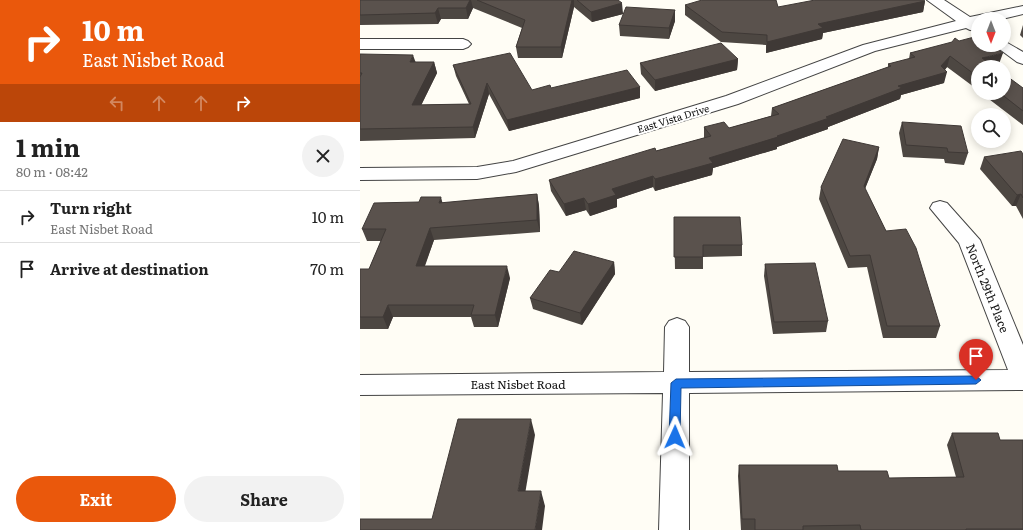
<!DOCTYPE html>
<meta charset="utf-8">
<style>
:root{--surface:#fff;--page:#f2f2f2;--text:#222;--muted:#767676;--line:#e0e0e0;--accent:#ea580c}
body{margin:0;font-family:Literata,serif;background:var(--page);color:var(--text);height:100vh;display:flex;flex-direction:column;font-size:15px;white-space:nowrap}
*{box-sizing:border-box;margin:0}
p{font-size:13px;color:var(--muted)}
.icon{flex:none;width:22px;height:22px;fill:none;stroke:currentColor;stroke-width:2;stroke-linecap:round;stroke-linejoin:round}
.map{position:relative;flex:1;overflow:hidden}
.side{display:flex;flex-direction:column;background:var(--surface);width:360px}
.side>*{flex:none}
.top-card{background:#ea580c;color:#fff;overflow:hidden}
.needle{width:26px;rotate:180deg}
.buttons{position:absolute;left:611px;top:12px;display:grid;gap:8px}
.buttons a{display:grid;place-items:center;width:40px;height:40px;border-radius:50%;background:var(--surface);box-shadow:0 2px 10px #0003;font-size:20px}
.pin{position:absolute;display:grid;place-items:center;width:34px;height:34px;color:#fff;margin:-41px -17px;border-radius:50% 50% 50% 0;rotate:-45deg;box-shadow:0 0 4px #0007}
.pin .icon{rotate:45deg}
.me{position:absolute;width:44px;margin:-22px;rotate:1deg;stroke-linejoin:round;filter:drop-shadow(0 0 3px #0008)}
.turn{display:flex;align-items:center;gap:14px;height:84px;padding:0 16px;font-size:18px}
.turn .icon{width:52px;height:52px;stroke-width:2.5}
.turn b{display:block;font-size:28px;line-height:34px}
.lanes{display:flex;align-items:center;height:38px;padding:0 16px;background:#0003;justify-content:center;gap:20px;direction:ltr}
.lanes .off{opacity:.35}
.round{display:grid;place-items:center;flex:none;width:42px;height:42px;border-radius:21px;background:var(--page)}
.head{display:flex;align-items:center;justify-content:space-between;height:68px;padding:0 16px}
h1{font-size:24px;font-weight:700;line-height:30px}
.action{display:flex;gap:8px;margin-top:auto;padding:8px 16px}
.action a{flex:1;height:46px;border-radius:24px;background:var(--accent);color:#fff;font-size:16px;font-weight:700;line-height:46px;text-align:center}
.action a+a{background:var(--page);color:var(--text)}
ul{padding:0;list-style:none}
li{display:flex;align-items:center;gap:12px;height:52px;padding:0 16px;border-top:1px solid var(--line)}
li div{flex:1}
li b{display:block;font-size:15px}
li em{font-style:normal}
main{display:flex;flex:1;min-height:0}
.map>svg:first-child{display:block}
</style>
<main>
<section class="side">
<div class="top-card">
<div class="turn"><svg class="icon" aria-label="right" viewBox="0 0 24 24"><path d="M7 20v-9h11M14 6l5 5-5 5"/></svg><div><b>10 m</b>East Nisbet Road</div></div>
<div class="lanes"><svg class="icon off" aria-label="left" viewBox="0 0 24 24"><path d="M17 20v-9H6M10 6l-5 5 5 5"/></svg><svg class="icon off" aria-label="ahead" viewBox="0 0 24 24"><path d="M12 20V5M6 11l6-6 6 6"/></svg><svg class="icon off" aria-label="ahead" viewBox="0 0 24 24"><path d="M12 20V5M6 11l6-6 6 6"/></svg><svg class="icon" aria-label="right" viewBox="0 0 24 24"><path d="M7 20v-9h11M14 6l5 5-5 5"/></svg></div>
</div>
<div class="head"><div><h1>1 min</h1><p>80 m · 08:42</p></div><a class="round"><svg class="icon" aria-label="close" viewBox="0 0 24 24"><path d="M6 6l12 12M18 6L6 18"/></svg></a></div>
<ul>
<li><svg class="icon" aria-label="right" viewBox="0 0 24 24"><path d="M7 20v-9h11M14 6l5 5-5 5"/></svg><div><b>Turn right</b><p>East Nisbet Road</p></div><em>10 m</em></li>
<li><svg class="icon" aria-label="arrive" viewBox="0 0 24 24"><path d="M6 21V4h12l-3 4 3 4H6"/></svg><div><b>Arrive at destination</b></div><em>70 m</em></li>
</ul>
<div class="action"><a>Exit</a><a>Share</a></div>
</section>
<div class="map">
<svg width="663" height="530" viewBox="0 0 663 530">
<rect width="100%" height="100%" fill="#fffdf5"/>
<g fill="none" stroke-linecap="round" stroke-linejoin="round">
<g stroke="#444" stroke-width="2">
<g id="street">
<polygon points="567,0 584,0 610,17 663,6 663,14 642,19 618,19 618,31 610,30 606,28 515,51 378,104 156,172 117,179 0,180 0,168 117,167 153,161 366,96 503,45 596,21"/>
<polygon points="0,39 103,39 108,41 111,44 108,47 103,49 0,49"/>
<polygon points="644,41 663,52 663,64 657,62 634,45 644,45"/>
<polygon points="580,201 587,203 620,240 663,345 663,390 329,393 329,530 299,530 303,393 0,395 0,375 304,372 305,327 309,321 317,318 325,321 329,327 329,372 648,370 599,243 570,208 573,203"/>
</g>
</g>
<use href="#street" fill="#fff" fill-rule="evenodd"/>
</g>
<g fill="#4d4742">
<polygon points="0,0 258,0 263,14 232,22 214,7 202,58 158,58 156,47 162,28 113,8 108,19 81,19 78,24 0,25"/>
<polygon points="565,1 563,12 463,33 462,39 406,53 406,45 361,42 325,15 325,5 418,7"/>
<polygon points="315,10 315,21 309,39 260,36 259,25"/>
<polygon points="663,25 663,38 660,35"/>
<polygon points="599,41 639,64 633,66 618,67 618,90 587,67 585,70 584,83 541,95 540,99 468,127 468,129 417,147 417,149 353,168 352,175 295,191 293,187 257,199 257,207 230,216 226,210 206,216 191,191 189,180 344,138 344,127 369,128 411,116 412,108 528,67 528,64 549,59 550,53"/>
<polygon points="0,54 56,62 74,62 77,73 61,105 109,104 96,76 93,65 172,90 191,88 280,87 280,98 149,131 129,94 115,138 0,141"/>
<polygon points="378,59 377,70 295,91 281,74 280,63"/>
<polygon points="663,88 663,125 621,93 644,93"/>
<polygon points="542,122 608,153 604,165 585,163 584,159 543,157 539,133"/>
<polygon points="519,147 517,159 505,189 526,231 580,326 576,338 523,338 507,267 488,268 459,199 461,187"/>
<polygon points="663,154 663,219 656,206 652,206 620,169 624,157"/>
<polygon points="177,194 179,206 180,232 74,240 65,266 150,278 138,327 114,327 111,317 33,317 28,329 0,329 0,269 9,269 21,241 7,241 2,229 82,203"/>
<polygon points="314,217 382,245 382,256 343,257 343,269 315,269"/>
<polygon points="254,262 255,274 222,325 173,309 170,298 199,272"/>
<polygon points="405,264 468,321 466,332 413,334 404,276"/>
<polygon points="592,433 640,440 663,440 663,530 381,530 378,476 379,465 478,471 529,478 596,477 587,445"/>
</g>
<g fill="#3f3936">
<polygon points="110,0 111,0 113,8 108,19 106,8"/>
<polygon points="212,0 214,0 214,7 202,58 201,47"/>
<polygon points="565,1 563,12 463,33 462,39 406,53 407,42 458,24"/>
<polygon points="262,3 263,14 232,22 231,12"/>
<polygon points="78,8 81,19 78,24 75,13"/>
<polygon points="315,10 315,21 309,39 309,28"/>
<polygon points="643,53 639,64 628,67 622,58"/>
<polygon points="53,55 57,66 50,62"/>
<polygon points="590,56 587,67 582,73 587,72 584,83 541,95 540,99 468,127 468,129 417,147 417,149 353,168 352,175 295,191 295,179 349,158 417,136 538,86 581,66"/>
<polygon points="378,59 377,70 295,91 295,80"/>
<polygon points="74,62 77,73 56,116 52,105"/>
<polygon points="127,83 129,94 115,138 113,127"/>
<polygon points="280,87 280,98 149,131 147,120"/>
<polygon points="519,147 517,159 501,198 504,186"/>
<polygon points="293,176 293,187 257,199 257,207 230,216 228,204 252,189"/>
<polygon points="177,194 179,206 180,232 177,220"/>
<polygon points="661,194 656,206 652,206 657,195"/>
<polygon points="81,197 84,209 79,203"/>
<polygon points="224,198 226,210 206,216 204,204"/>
<polygon points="70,228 74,240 60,278 56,266"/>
<polygon points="254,262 255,274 222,325 220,313"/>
<polygon points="147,266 150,278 138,327 135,315"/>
<polygon points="28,305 33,317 28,329 23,317"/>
<polygon points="171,419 175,435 163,506 158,491"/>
<polygon points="181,491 185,506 182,530 175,530"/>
</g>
<g fill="#5a524d" stroke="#3f3936">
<polygon points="0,0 110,0 106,8 78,8 75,13 0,15"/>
<polygon points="117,0 212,0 201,47 156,47 165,20"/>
<polygon points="217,0 258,0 262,3 231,12"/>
<polygon points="342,0 416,0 418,7 455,0 563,0 565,1 458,24 463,28 407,42 407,35 362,32 325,5"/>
<polygon points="266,7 315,10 309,28 259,25"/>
<polygon points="618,36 618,45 631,45 643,53 622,58 634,67 618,67 618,77 590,56 581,66 587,72 538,86 542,88 466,117 469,118 417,136 418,137 349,158 353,163 295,179 293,176 252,189 256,195 228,204 224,198 204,204 189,180 295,148 296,151 351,136 344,127 364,122 369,128 419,114 412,108 531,66 528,64 555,57 550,53 592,42 595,38 599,41"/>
<polygon points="361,43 378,59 295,80 280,63"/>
<polygon points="150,53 172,90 190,85 191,88 267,70 280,87 147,120 127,83 113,127 0,129 0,77 2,73 0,73 0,54 53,55 50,62 74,62 52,105 111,104 93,65"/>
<polygon points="644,74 663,88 663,111 640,93 644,93"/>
<polygon points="542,122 601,126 608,153 588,152 587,148 546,145"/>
<polygon points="483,139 519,147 504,186 526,231 546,229 556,248 580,326 527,326 510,255 490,256 461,187"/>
<polygon points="661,151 663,154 663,198 661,194 657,195 624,157"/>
<polygon points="177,194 177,220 70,228 56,266 147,266 135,315 111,315 114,305 28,305 23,317 0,317 0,269 9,269 26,229 2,229 14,203 59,202 61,197 81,197 79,203"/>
<polygon points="314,217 380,217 382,245 343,245 343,257 314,257"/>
<polygon points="214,251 254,262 220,313 170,298 190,270 199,272"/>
<polygon points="455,263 468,321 414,322 405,264"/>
<polygon points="98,419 171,419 158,491 181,491 175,530 0,530 0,519 72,519"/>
<polygon points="592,433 638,433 640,440 663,440 663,529 606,529 606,530 501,530 500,525 443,526 443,530 395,530 395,519 382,519 379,465 477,465 478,471 527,471 529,478 604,477"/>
</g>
<polygon fill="#1a73e8" stroke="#114b97" points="616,376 621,380 616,384 321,388 320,437 319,440 315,441 311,440 309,437 311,383 316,379"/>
<g text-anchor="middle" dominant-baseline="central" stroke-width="4" stroke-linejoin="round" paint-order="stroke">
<g font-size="10" fill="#111" stroke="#fff">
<text transform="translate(313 118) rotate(-17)">East Vista Drive</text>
</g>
<g font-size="12" fill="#111" stroke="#fff">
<text transform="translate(628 288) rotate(68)">North 29th Place</text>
<text x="158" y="384">East Nisbet Road</text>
</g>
</g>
</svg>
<div class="buttons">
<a><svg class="needle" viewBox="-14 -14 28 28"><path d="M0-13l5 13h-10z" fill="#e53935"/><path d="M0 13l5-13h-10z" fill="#767676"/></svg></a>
<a><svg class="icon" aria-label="sound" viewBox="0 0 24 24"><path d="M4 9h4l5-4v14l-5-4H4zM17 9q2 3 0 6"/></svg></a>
<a><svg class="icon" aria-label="search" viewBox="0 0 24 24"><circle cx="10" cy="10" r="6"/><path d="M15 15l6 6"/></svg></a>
</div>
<div class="pin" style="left:616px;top:380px;background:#d93025"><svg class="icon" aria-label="arrive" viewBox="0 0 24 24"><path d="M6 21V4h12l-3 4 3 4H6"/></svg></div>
<svg class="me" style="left:315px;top:437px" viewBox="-20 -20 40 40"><path d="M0-17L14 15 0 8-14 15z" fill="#1a73e8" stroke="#fff" stroke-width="4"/></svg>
</div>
</main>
